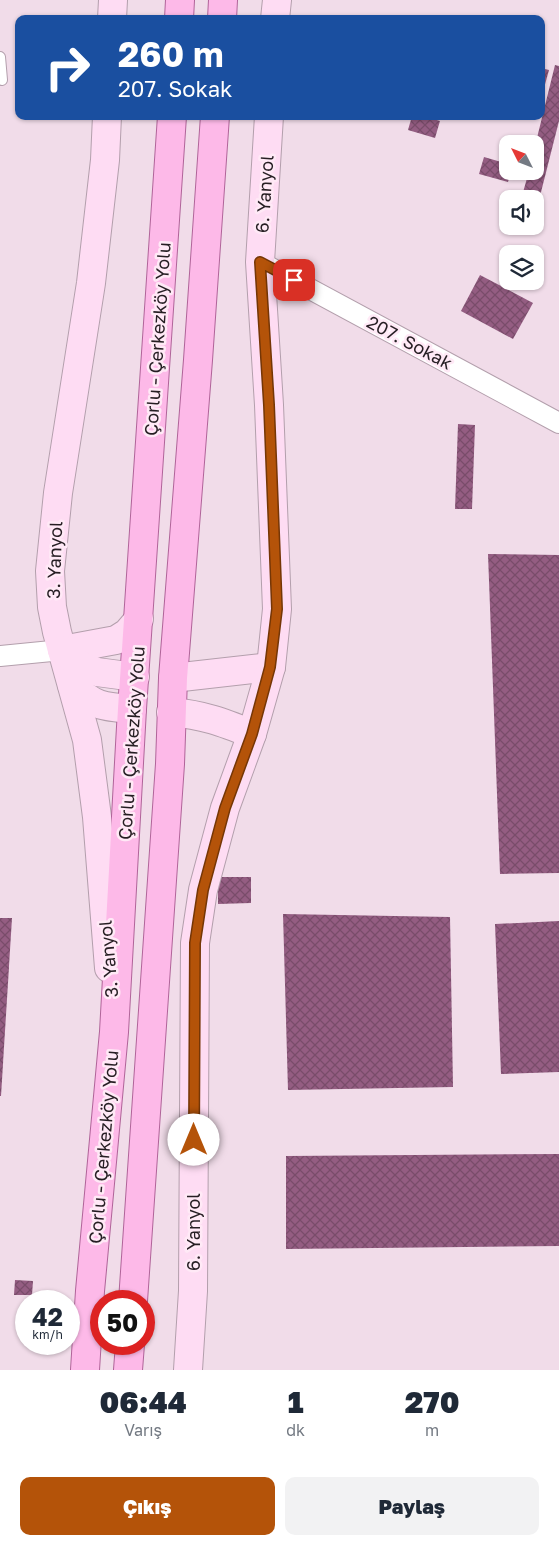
<!DOCTYPE html>
<html lang="tr">
<meta charset="utf-8">
<style>
:root{--surface:#fff;--page:#f2f2f3;--text:#1f2937;--muted:#747a83;--accent:#b45309}
body{margin:0;font-family:"Golos Text",sans-serif;background:var(--page);color:var(--text);height:100vh;display:flex;flex-direction:column;font-size:19px;white-space:nowrap}
*{box-sizing:border-box;margin:0}
p{font-size:16px;color:var(--muted)}
.icon{flex:none;width:28px;height:28px;fill:none;stroke:currentColor;stroke-width:2;stroke-linecap:round;stroke-linejoin:round}
.map{position:relative;height:1370px;overflow:hidden}
.details{display:flex;flex-direction:column;background:var(--surface);flex:1}
.details>*{flex:none}
.hud{position:absolute;left:15px;top:15px;width:530px;height:105px;border-radius:10px;box-shadow:0 1px 4px #0004;background:#1a4fa0;color:#fff;overflow:hidden}
.needle{width:32px;rotate:312deg}
.buttons{position:absolute;left:499px;top:135px;display:grid;gap:10px}
.buttons a{display:grid;place-items:center;width:45px;height:45px;border-radius:10px;background:var(--surface);box-shadow:0 1px 4px #0004;font-size:25px}
.speed{position:absolute;left:15px;top:1290px;display:flex;gap:10px;font-size:25px;font-weight:700;text-align:center}
.speed>*{display:grid;place-content:center;width:65px;height:65px;border-radius:50%;background:var(--surface);box-shadow:0 1px 4px #0004;line-height:1}
.speed small{font-size:12px;font-weight:400}
.speed .limit{border:8px solid #d22;background:#fff;color:#111}
.pin{position:absolute;display:grid;place-items:center;width:42px;height:42px;color:#fff;margin:-21px;border-radius:10px;box-shadow:0 2px 8px #0006}
.me{position:absolute;width:55px;margin:-28px;rotate:0deg;stroke-linejoin:round;filter:drop-shadow(0 0 4px #0008)}
.turn{display:flex;align-items:center;gap:18px;height:105px;padding:0 20px;font-size:22px}
.turn .icon{width:65px;height:65px;stroke-width:2.5}
.turn b{display:block;font-size:35px;line-height:42px}
.eta{display:flex;justify-content:space-evenly;align-items:center;height:85px;text-align:center}
.eta b{font-size:30px;font-weight:800;line-height:35px}
.button{display:flex;gap:10px;margin-top:auto;padding:10px 20px}
.button a{flex:1;height:58px;border-radius:10px;background:var(--accent);color:#fff;font-size:20px;font-weight:800;line-height:58px;text-align:center}
.button a+a{background:var(--page);color:var(--text)}
.map>svg:first-child{display:block}
</style>
<div class="map">
<svg width="559" height="1370" viewBox="0 0 559 1370">
<defs>
<pattern id="building-cross-hatch" width="8" height="8" patternUnits="userSpaceOnUse" patternTransform="scale(1.25)"><rect width="8" height="8" fill="#945d82"/><path d="M0 0l8 8M0 8l8-8" fill="none" stroke="#794c6a"/></pattern>
</defs>
<rect width="100%" height="100%" fill="#f1dce9"/>
<g fill="url(#building-cross-hatch)">
<polygon points="555,65 559,66 559,121 539,200 522,196 529,171 535,171 535,146"/>
<polygon points="541,68 549,70 544,88 541,87"/>
<polygon points="412,116 424,116 440,121 435,138 408,130"/>
<polygon points="484,157 508,164 508,171 511,171 508,182 479,174"/>
<polygon points="480,275 533,303 513,339 461,311"/>
<polygon points="458,424 475,425 472,509 455,509"/>
<polygon points="488,554 559,555 559,873 500,874"/>
<polygon points="218,877 251,877 251,903 218,904"/>
<polygon points="283,914 450,917 453,1087 288,1090"/>
<polygon points="0,918 12,918 1,1096 0,1096"/>
<polygon points="559,921 559,1072 501,1074 495,924"/>
<polygon points="559,1154 559,1246 286,1249 286,1156"/>
<polygon points="15,1280 33,1281 32,1295 14,1295"/>
</g>
<g fill="none" stroke-linecap="round" stroke-linejoin="round">
<g stroke="#b39fac" stroke-width="12">
<polyline id="lane" points="0,57 2,80"/>
</g>
<g stroke="#b39fac" stroke-width="22">
<g id="street">
<polyline points="260,262 559,423"/>
<polyline points="0,656 62,650"/>
</g>
</g>
<g stroke="#b39fac" stroke-width="30">
<g id="secondary">
<polyline points="112,19 113,0"/>
<polyline points="275,19 277,0"/>
<polyline points="107,116 105,160 91,283 58,493 50,571 52,607 57,632 87,740 97,817 109,968"/>
<polyline points="62,650 116,640 127,633 139,619"/>
<polyline points="62,650 80,665 97,672 135,677"/>
<polyline points="173,678 271,667"/>
<path d="M72,685C93,706 103,707 132,709"/>
<path d="M171,712C204,715 222,722 252,734"/>
<polyline points="188,1370 193,1291 195,943 203,890 225,808 252,734 271,667 277,609 269,405 260,262 269,116"/>
</g>
</g>
<g stroke="#b06499" stroke-width="30">
<g id="primary">
<polyline points="179,19 180,0"/>
<polyline points="222,19 223,0"/>
<polyline points="133,1301 170,764 173,678 198,360 215,116"/>
<polyline points="85,1370 90,1291 114,1032 132,709 172,116"/>
<polyline points="128,1370 130,1344"/>
</g>
</g>
<use href="#lane" stroke="#fff" stroke-width="10"/>
<use href="#street" stroke="#fff" stroke-width="20"/>
<use href="#secondary" stroke="#fedcf3" stroke-width="28"/>
<use href="#primary" stroke="#fdb9e8" stroke-width="28"/>
</g>
<g fill="none" stroke-linecap="round" stroke-linejoin="round">
<g stroke="#753606" stroke-width="12">
<polyline id="route" points="194,1140 195,943 203,890 225,808 252,734 270,667 277,609 269,405 260,262 294,280"/>
</g>
<use href="#route" stroke="#b45309" stroke-width="9"/>
</g>
<g text-anchor="middle" dominant-baseline="central" stroke-width="5" stroke-linejoin="round" paint-order="stroke">
<g font-size="18" fill="#261e23" stroke="#ffe9f6">
<text transform="translate(264 194) rotate(-86)">6. Yanyol</text>
<text transform="translate(157 339) rotate(-86)">Çorlu - Çerkezköy Yolu</text>
<text transform="translate(410 342) rotate(28)">207. Sokak</text>
<text transform="translate(54 560) rotate(-88)">3. Yanyol</text>
<text transform="translate(131 743) rotate(-86)">Çorlu - Çerkezköy Yolu</text>
<text transform="translate(108 959) rotate(-95)">3. Yanyol</text>
<text transform="translate(103 1147) rotate(-85)">Çorlu - Çerkezköy Yolu</text>
<text transform="translate(193 1232) rotate(-90)">6. Yanyol</text>
</g>
</g>
</svg>
<div class="buttons">
<a><svg class="needle" viewBox="-14 -14 28 28"><path d="M0-13l5 13h-10z" fill="#e53935"/><path d="M0 13l5-13h-10z" fill="#747a83"/></svg></a>
<a><svg class="icon" aria-label="sound" viewBox="0 0 24 24"><path d="M4 9h4l5-4v14l-5-4H4zM17 9q2 3 0 6"/></svg></a>
<a><svg class="icon" aria-label="layers" viewBox="0 0 24 24"><path d="M12 4l9 5-9 5-9-5zM3 14l9 5 9-5"/></svg></a>
</div>
<div class="speed"><div>42<small>km/h</small></div><div class="limit">50</div></div>
<div class="pin" style="left:294px;top:280px;background:#d93025"><svg class="icon" aria-label="arrive" viewBox="0 0 24 24"><path d="M6 21V4h12l-3 4 3 4H6"/></svg></div>
<svg class="me" style="left:194px;top:1140px" viewBox="-20 -20 40 40"><circle r="19" fill="#fff"/><path d="M0-13L10 11 0 6-10 11z" fill="#b45309"/></svg>
<div class="hud">
<div class="turn"><svg class="icon" aria-label="right" viewBox="0 0 24 24"><path d="M7 20v-9h11M14 6l5 5-5 5"/></svg><div><b>260 m</b>207. Sokak</div></div>
</div>
</div>
<section class="details">
<div class="eta">
<div><b>06:44</b><p>Varış</p></div>
<div><b>1</b><p>dk</p></div>
<div><b>270</b><p>m</p></div>
</div>
<div class="button"><a>Çıkış</a><a>Paylaş</a></div>
</section>
